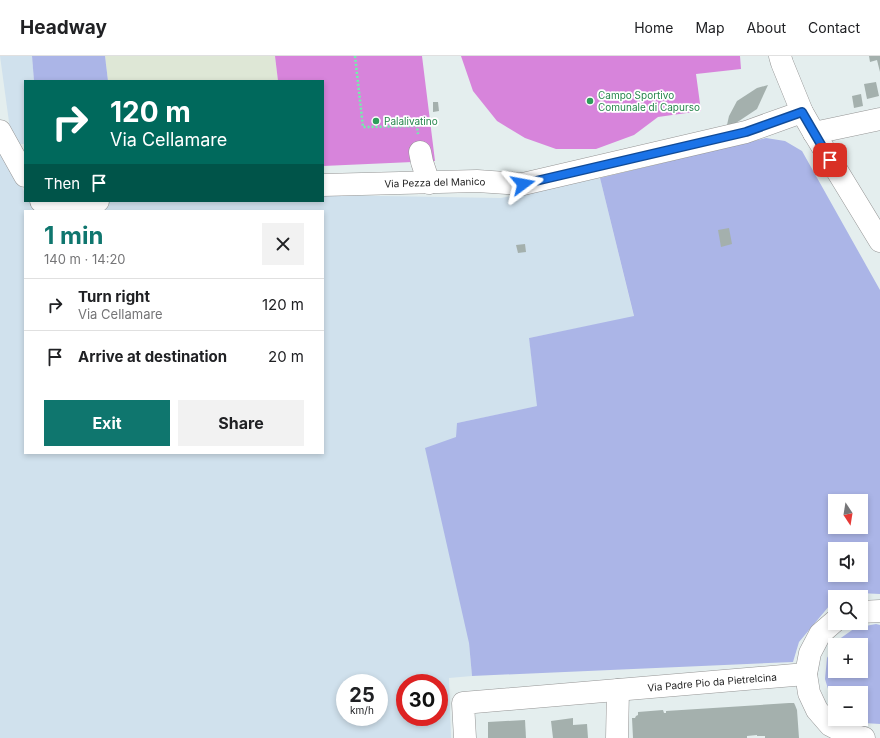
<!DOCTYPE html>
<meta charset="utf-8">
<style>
:root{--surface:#fff;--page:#f2f2f2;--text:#202124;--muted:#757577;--line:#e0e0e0;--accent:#0f766e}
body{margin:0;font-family:Inter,sans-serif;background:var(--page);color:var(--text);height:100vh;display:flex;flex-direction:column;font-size:15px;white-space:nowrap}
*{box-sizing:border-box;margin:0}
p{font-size:13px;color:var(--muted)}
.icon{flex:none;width:22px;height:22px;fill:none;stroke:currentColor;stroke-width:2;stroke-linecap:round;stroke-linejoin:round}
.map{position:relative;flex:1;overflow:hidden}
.side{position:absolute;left:24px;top:154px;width:300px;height:244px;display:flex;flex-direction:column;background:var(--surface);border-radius:0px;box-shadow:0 2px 6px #0003}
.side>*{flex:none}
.hud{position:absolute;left:24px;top:24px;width:300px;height:122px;border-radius:0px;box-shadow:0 2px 6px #0003;background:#00695c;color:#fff;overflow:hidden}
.needle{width:26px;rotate:168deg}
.tools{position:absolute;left:828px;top:438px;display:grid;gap:8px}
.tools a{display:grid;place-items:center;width:40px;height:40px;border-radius:0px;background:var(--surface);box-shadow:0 2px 6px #0003;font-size:20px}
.speed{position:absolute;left:336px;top:618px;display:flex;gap:8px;font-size:20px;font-weight:700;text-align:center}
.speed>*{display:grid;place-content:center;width:52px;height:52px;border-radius:50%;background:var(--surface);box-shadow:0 2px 6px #0003;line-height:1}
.speed small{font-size:10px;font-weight:400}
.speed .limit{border:6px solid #d22;background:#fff;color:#111}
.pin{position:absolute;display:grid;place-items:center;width:34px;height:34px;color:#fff;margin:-17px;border-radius:8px;box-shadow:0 2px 6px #0006}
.me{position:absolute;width:44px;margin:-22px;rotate:77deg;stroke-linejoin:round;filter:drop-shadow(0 0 3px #0008)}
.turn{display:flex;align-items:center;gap:14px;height:84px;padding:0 20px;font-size:18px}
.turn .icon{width:52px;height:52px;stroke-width:2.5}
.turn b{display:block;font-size:28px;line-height:34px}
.then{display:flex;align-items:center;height:38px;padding:0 20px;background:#0003;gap:8px;font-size:15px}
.round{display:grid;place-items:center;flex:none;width:42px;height:42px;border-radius:0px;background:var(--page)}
.summary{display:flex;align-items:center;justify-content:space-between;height:68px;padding:0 20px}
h1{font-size:24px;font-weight:700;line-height:30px;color:var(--accent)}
.action{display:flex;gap:8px;margin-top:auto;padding:8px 20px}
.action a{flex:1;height:46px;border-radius:0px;background:var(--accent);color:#fff;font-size:16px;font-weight:700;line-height:46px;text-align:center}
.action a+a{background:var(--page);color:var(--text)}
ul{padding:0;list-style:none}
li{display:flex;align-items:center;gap:12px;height:52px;padding:0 20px;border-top:1px solid var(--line)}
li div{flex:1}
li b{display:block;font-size:15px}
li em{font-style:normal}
header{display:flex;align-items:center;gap:24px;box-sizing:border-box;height:56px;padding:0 20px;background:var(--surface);border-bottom:1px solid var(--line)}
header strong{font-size:19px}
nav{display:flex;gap:22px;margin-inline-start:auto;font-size:14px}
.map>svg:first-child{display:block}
</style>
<header>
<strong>Headway</strong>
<nav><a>Home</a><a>Map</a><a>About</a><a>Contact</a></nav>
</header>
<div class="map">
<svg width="880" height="682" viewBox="0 0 880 682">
<rect width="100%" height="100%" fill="#e4eeee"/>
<polygon fill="#dee7d6" points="105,0 275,0 278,25 108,25"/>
<g fill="#d0e1ed" fill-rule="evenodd">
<polygon points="0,0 32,0 34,25 25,25 25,88 12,88"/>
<path d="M0,91L25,137V145H30L33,150L81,145H323V139L501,142L600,122L634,261L529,282L538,350L457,367L469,587L472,620L449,622L451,682H0ZM25,155H323V397H25ZM345,627H379V661H345ZM405,627H439V661H405Z"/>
</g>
<g fill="#abb5e7" fill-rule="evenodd">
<polygon points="32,0 105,0 108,25 34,25"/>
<path d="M766,82L785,85L802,95L880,234V538L859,537L849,541H835V547L830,549L799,586L793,606L472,620L469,587L425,392L456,381L457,367L537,350L529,282L634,260L600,122ZM835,445H861V471H835ZM835,493H861V519H835Z"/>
<path d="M876,568L880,569V668L864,667L854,663H861V637H835V648L831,643L825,623L827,602L838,584L855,572ZM835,589H861V615H835Z"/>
</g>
<g fill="#d784db">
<polygon points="275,0 422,0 435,105 323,110 323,25 278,25"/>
<polygon points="461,0 740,0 741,13 696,18 701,55 658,61 634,79 596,93 556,93 525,82 497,65 473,35"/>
</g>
<g fill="#a4b0ad">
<polygon points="869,0 880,0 880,16 877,4 870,6"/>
<polygon points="876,26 879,40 867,43 864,28"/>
<polygon points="768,29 757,53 736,67 727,69 729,60 737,45 757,32"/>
<polygon points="861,38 863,50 854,52 852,40"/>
<polygon points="433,46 438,46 439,55 433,56"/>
<polygon points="729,172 732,188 721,191 718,174"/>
<polygon points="525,188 526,196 518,197 516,189"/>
<polygon points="789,647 794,647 795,649 797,654 799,682 765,682 765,680 757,680 757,679 747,680 747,682 633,682 632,662 635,662 636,660 638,659 638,656 663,654 664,657 666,657 666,655"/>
<polygon points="573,662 573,669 587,668 588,682 553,682 551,665"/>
<polygon points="525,664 526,682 488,682 488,666"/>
</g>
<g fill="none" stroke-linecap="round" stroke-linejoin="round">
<g stroke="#959595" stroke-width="23">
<g id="minor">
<polyline points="780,0 782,7 802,56 814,77 880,185"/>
<polyline points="0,75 25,120"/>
<polyline points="814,77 880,63"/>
<polyline points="420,96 422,106 429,127"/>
<path id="s1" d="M323,129L477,125L523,128L746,76L802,56"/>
<polyline points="41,145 52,148 98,145"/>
<polyline points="861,556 880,555"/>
<polyline points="835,565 820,578 810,597 806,618 809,637 817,654 830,669 847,678 864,682"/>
<path id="s2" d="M465,682L463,647L806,618"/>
<polyline points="617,682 618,634"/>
</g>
</g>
<polyline stroke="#6ef5a9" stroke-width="2.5" stroke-dasharray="2 2" stroke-linecap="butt" points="355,0 363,71 417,70 418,78"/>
<use href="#minor" stroke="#fff" stroke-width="22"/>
</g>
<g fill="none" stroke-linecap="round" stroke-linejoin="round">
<g stroke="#114b97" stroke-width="10">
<polyline id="route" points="523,128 746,76 802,56 830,104"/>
</g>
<use href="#route" stroke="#1a73e8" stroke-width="7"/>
</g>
<g fill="#2e9e5b" stroke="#fff" stroke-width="1.5">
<circle cx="590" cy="45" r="4"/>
<circle cx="376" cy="65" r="4"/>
</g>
<g text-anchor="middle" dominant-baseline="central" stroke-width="3.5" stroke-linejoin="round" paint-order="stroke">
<g font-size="10" fill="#27864d" stroke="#fff" text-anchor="start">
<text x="598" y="39">Campo Sportivo<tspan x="598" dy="12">Comunale di Capurso</tspan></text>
<text x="384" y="65">Palalivatino</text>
</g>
<g font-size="10" fill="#1e1e1e" stroke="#fff">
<text stroke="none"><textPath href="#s1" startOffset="112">Via Pezza del Manico</textPath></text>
<text stroke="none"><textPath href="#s2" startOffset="285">Via Padre Pio da Pietrelcina</textPath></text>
</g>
</g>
</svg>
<div class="tools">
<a><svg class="needle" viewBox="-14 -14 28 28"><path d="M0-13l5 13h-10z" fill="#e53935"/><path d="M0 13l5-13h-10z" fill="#757577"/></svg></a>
<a><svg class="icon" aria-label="sound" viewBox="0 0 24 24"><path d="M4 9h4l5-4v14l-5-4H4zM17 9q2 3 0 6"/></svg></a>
<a><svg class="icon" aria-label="search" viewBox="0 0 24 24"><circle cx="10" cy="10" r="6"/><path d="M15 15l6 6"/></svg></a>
<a>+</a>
<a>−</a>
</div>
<div class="speed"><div>25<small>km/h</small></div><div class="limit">30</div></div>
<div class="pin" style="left:830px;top:104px;background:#d93025"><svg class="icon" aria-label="arrive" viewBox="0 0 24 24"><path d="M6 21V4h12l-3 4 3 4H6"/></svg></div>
<svg class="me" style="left:523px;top:128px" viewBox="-20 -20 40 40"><path d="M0-17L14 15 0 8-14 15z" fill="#1a73e8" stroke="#fff" stroke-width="4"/></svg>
<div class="hud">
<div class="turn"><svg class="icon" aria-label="right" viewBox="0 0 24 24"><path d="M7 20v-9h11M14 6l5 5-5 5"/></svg><div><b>120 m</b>Via Cellamare</div></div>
<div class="then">Then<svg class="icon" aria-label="arrive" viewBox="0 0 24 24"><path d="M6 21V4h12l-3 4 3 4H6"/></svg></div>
</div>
<section class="side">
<div class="summary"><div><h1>1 min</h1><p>140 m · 14:20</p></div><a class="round"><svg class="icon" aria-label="close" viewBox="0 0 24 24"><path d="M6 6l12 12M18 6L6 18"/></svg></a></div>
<ul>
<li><svg class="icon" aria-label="right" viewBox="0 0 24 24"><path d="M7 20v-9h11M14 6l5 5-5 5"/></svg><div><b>Turn right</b><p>Via Cellamare</p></div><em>120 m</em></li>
<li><svg class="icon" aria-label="arrive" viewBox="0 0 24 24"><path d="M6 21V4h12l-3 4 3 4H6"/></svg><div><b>Arrive at destination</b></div><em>20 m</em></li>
</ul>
<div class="action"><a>Exit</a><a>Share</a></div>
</section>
</div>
